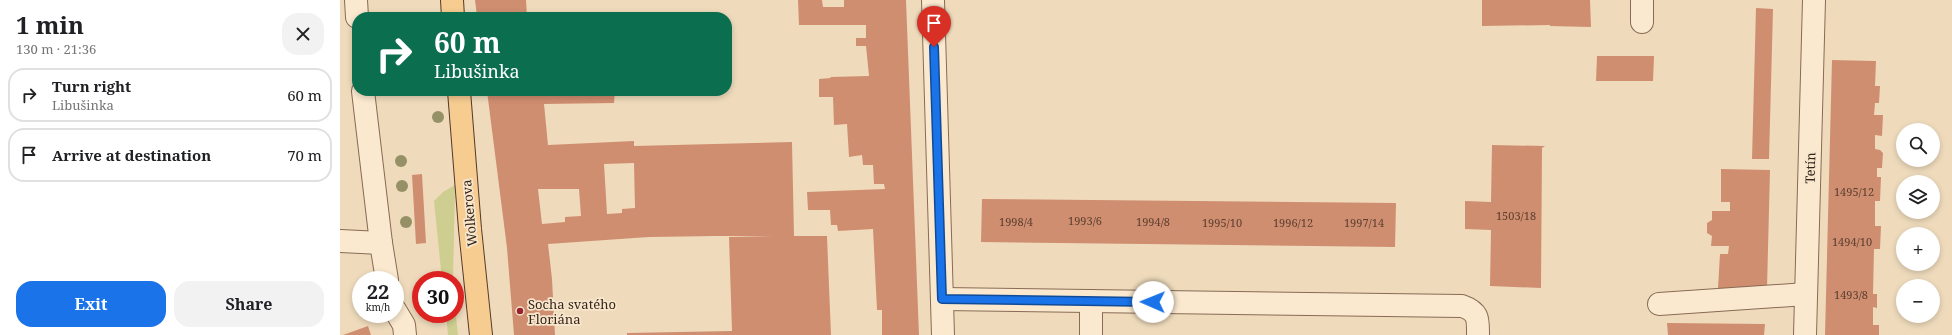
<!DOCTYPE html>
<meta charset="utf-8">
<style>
:root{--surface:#fff;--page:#f2f2f2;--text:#202124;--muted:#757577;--line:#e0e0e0;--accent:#1a73e8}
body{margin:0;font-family:"Noto Serif",serif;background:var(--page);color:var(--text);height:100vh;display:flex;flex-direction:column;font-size:15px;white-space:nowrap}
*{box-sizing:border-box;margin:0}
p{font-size:13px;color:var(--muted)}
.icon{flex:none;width:22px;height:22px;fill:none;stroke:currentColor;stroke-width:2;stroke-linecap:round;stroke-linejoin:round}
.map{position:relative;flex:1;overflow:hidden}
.panel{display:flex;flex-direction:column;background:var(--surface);width:340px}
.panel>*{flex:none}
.hud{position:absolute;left:12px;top:12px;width:380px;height:84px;border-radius:16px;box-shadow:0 2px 6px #0003;background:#0b6e4f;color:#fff;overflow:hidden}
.tools{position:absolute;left:1556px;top:123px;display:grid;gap:8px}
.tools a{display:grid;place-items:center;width:44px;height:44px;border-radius:50%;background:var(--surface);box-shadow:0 2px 6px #0003;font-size:20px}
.speed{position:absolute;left:12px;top:271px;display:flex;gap:8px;font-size:20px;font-weight:700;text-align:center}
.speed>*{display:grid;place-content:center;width:52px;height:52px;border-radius:50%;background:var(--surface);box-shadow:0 2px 6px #0003;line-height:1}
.speed small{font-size:10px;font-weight:400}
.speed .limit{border:6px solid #d22;background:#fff;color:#111}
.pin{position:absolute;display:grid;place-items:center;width:34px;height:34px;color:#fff;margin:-41px -17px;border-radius:50% 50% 50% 0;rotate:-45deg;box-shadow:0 0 4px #0007}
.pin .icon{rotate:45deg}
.me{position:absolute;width:44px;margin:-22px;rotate:271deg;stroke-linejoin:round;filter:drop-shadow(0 0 3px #0008)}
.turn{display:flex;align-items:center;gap:14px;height:84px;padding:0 16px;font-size:18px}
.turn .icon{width:52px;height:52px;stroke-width:2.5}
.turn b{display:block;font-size:28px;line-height:34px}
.round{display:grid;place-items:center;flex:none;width:42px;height:42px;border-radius:16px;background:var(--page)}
.overview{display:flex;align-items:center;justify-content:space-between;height:68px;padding:0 16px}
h1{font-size:24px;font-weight:700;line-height:30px}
.action{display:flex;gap:8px;margin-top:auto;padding:8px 16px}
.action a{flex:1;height:46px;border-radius:16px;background:var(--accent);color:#fff;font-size:16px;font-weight:700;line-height:46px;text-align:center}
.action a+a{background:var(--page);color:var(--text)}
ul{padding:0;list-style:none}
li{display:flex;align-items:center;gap:12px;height:54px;margin:0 8px 6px;padding:0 8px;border:2px solid var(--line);border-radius:16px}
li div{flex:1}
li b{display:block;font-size:15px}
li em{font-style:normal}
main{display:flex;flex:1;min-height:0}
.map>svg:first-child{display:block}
</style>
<main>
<section class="panel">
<div class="overview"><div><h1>1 min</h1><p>130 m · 21:36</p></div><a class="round"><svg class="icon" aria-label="close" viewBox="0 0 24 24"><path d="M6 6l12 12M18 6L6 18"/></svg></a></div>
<ul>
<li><svg class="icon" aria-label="right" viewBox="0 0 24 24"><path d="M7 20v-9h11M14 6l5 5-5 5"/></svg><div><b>Turn right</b><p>Libušinka</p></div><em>60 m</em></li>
<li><svg class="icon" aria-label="arrive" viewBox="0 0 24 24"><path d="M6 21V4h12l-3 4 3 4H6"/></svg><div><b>Arrive at destination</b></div><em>70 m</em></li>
</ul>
<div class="action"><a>Exit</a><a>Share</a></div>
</section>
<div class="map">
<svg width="1612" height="335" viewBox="0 0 1612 335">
<rect width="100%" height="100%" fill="#efdbbc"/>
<g fill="#cdce90">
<polygon points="115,185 113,280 102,280 94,201 103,192"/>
<polygon points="115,307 118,335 108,335 106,314 115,314"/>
</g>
<g fill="#d08e70" fill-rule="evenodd">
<polygon points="135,0 186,0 187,17 135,17 137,16"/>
<polygon points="458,0 482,0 483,7 504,7 504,0 566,0 579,335 542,335 542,310 537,310 533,229 498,231 497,225 491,225 490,210 468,210 467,192 545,189 544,184 534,184 533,165 523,165 522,155 509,157 507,124 494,125 493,97 479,97 479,79 491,78 490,77 529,76 526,46 516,46 516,38 526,38 526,25 459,25"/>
<polygon points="1142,0 1250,0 1251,27 1210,26 1210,25 1142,26"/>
<polygon points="1416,8 1433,9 1429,159 1412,159"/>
<polygon points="255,14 255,17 234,17 234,16"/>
<polygon points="1257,56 1314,56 1313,81 1256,81"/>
<polygon points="1492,60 1536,61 1535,86 1540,86 1539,103 1535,103 1534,115 1543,115 1542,136 1535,135 1535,149 1540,150 1543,153 1542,168 1537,168 1537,177 1541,177 1540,201 1535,201 1535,226 1541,226 1540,249 1534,249 1533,294 1537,294 1537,308 1533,307 1533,325 1539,325 1539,335 1485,335"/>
<path d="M147,91H275L274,103L204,104L208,145L294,141V146L452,142L454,236H487L491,335H287V333L392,331L389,237L434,236H376L309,237L208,244L212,279L215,335H174L167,248ZM294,163L295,208L282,209V213L267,214L264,164ZM198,189H239L241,216L225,217V222L202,224Z"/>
<polygon points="1152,145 1205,146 1202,148 1201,288 1150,286 1151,230 1125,229 1125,201 1151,202"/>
<polygon points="1381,169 1430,170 1427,289 1378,288 1380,254 1388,254 1389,246 1371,246 1372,236 1367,233 1367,223 1372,220 1372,211 1390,211 1390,202 1381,202"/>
<polygon points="82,174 86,243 76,244 72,175"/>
<polygon points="642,199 1056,203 1055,247 641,242"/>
<polygon points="1327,323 1425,324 1424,335 1328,335"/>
<polygon points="28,326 31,335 3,335"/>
</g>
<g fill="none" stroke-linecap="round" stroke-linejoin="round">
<g stroke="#886a55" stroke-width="24">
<g id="minor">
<polyline points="16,0 17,17"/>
<polyline points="593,0 603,335"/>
<polyline points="1302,22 1302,0"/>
<polyline points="23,91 41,243 47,280"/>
<polyline points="0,241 41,243"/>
<path d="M602,299L1122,306C1139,312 1138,319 1138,335"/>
<polyline points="1319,304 1466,294"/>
<polyline points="55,310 64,325 65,335"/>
<polyline points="751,335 751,301"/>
<polyline points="1465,335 1474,0"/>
</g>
</g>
<g stroke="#55392a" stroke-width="24">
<g id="major">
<polyline points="112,0 113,17"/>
<polyline points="119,91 130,229 141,335"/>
</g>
</g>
<use href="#minor" stroke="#fae9cf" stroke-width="22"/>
<use href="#major" stroke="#f6cc91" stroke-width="22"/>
</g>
<g fill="#959066">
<circle cx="98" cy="117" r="6"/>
<circle cx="61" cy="161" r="6"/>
<circle cx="62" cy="186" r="6"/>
<circle cx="66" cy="222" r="6"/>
</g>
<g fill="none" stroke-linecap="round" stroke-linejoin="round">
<g stroke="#114b97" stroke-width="10">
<polyline id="route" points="594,47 602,299 813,302"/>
</g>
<use href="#route" stroke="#1a73e8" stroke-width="7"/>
</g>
<circle fill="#992230" stroke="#f7e6cc" stroke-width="1.5" cx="180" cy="311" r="4"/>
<g text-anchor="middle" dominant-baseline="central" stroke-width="3.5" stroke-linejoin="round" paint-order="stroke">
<g font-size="11" fill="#5c3f30">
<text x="1514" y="191">1495/12</text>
<text x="1176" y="215">1503/18</text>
<text x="745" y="220">1993/6</text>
<text x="676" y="221">1998/4</text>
<text x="813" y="221">1994/8</text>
<text x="882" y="222">1995/10</text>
<text x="953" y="222">1996/12</text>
<text x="1024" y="222">1997/14</text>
<text x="1512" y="241">1494/10</text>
<text x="1511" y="294">1493/8</text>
</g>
<g font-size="13" fill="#36251b" stroke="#f7e6cc">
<text transform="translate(1470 168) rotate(-89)">Tetín</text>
<text transform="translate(129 213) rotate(-95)">Wolkerova</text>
</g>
<g font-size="13" fill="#36251b" stroke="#f7e6cc" text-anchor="start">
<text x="188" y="304">Socha svatého<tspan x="188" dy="15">Floriána</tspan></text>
</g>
</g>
</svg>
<div class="tools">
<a><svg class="icon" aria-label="search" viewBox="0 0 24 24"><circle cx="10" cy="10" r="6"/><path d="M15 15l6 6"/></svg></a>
<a><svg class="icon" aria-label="layers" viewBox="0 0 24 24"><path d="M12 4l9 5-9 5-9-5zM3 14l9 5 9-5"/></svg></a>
<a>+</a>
<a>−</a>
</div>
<div class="speed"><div>22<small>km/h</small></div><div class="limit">30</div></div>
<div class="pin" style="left:594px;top:47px;background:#d93025"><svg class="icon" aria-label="arrive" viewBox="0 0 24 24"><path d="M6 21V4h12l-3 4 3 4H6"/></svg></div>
<svg class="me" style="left:813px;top:302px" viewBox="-20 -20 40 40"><circle r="19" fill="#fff"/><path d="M0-13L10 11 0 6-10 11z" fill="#1a73e8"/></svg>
<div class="hud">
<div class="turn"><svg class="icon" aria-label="right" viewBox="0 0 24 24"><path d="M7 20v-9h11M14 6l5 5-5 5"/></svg><div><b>60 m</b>Libušinka</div></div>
</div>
</div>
</main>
